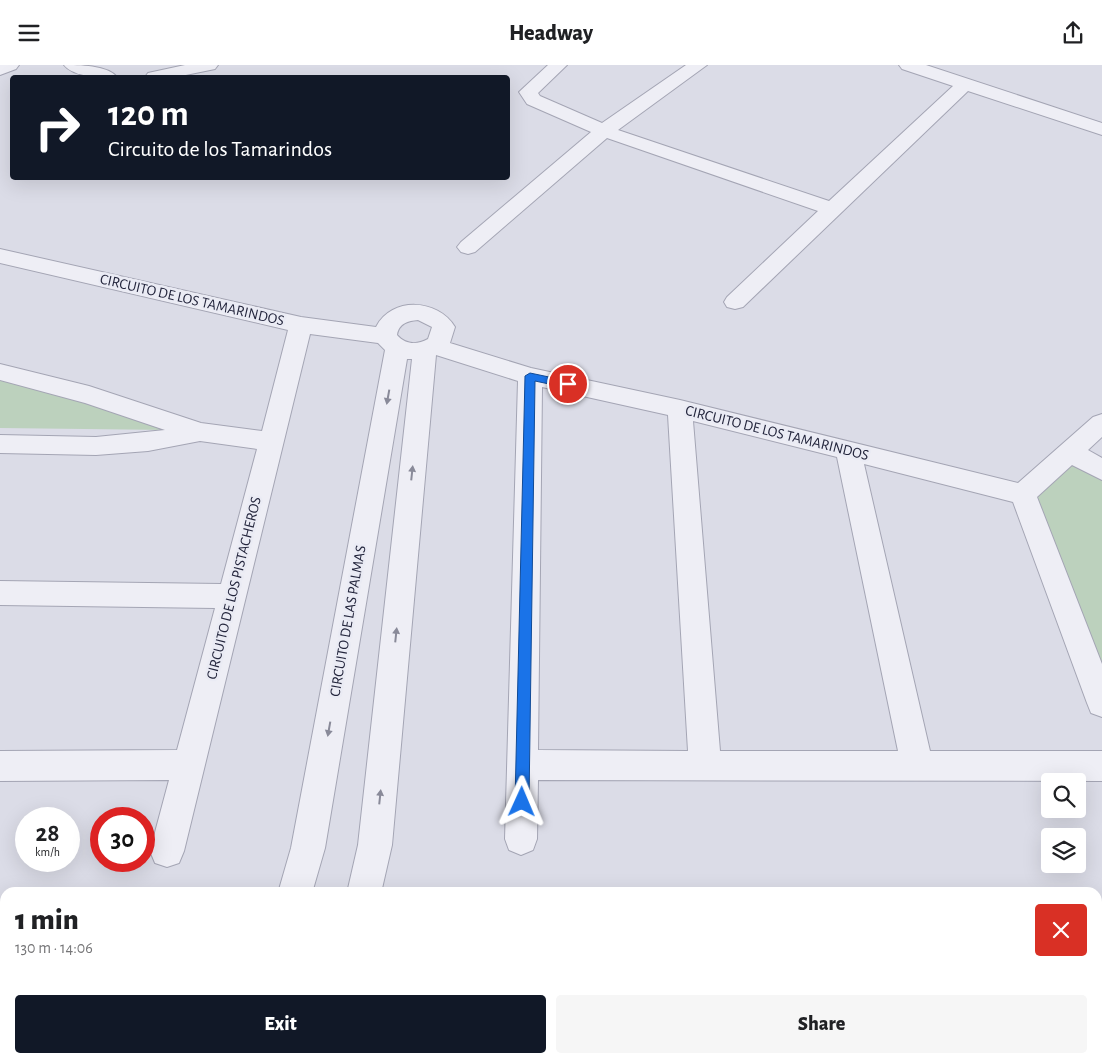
<!DOCTYPE html>
<meta charset="utf-8">
<style>
:root{--surface:#fff;--page:#f6f6f6;--text:#202124;--muted:#757577;--accent:#111827}
body{margin:0;font-family:"Alegreya Sans",sans-serif;background:var(--page);color:var(--text);height:100vh;display:flex;flex-direction:column;font-size:19px;white-space:nowrap}
*{box-sizing:border-box;margin:0}
p{font-size:16px;color:var(--muted)}
.icon{flex:none;width:28px;height:28px;fill:none;stroke:currentColor;stroke-width:2;stroke-linecap:round;stroke-linejoin:round}
.map{position:relative;flex:1;overflow:hidden}
.sheet{position:absolute;left:0px;top:822px;width:1102px;height:176px;display:flex;flex-direction:column;background:var(--surface);border-radius:15px 15px 0 0;box-shadow:0 5px 20px #0002}
.sheet>*{flex:none}
.guide{position:absolute;left:10px;top:10px;width:500px;height:105px;border-radius:5px;box-shadow:0 5px 20px #0002;background:#111827;color:#fff;overflow:hidden}
.fabs{position:absolute;left:1041px;top:708px;display:grid;gap:10px}
.fabs a{display:grid;place-items:center;width:45px;height:45px;border-radius:5px;background:var(--surface);box-shadow:0 5px 20px #0002;font-size:25px}
.speed{position:absolute;left:15px;top:742px;display:flex;gap:10px;font-size:25px;font-weight:700;text-align:center}
.speed>*{display:grid;place-content:center;width:65px;height:65px;border-radius:50%;background:var(--surface);box-shadow:0 5px 20px #0002;line-height:1}
.speed small{font-size:12px;font-weight:400}
.speed .limit{border:8px solid #d22;background:#fff;color:#111}
.pin{position:absolute;display:grid;place-items:center;width:42px;height:42px;color:#fff;margin:-21px;border:2px solid #fff;border-radius:50%;box-shadow:0 1px 5px #0007}
.me{position:absolute;width:55px;margin:-28px;rotate:1deg;stroke-linejoin:round;filter:drop-shadow(0 0 4px #0008)}
.turn{display:flex;align-items:center;gap:18px;height:105px;padding:0 15px;font-size:22px}
.turn .icon{width:65px;height:65px;stroke-width:2.5}
.turn b{display:block;font-size:35px;line-height:42px}
.round{display:grid;place-items:center;flex:none;width:52px;height:52px;border-radius:5px;background:var(--page)}
.overview{display:flex;align-items:center;justify-content:space-between;height:85px;padding:0 15px}
h1{font-size:30px;font-weight:800;line-height:38px}
.primary-button{display:flex;gap:10px;margin-top:auto;padding:10px 15px}
.primary-button a{flex:1;height:58px;border-radius:5px;background:var(--accent);color:#fff;font-size:20px;font-weight:800;line-height:58px;text-align:center}
.primary-button a+a{background:var(--page);color:var(--text)}
header{display:flex;justify-content:space-between;align-items:center;height:65px;padding:0 15px;background:var(--surface);font-size:22px;font-weight:800}
.map>svg:first-child{display:block}
</style>
<header><svg class="icon" aria-label="menu" viewBox="0 0 24 24"><path d="M4 6h16M4 12h16M4 18h16"/></svg>Headway<svg class="icon" aria-label="share" viewBox="0 0 24 24"><path d="M12 15V3M7 8l5-5 5 5M5 13v7h14v-7"/></svg></header>
<div class="map">
<svg width="1102" height="998" viewBox="0 0 1102 998">
<rect width="100%" height="100%" fill="#dbdce7"/>
<g fill="#bcd1bd">
<polygon points="0,314 114,342 169,365 0,363"/>
<polygon points="1073,394 1102,411 1102,607 1037,431"/>
</g>
<g fill="none" stroke-linecap="round" stroke-linejoin="round">
<g stroke="#a4a5b4" stroke-width="2">
<g id="minor">
<polygon points="0,0 19,0 16,4 0,10"/>
<path d="M64,0C79,0 107,0 117,12C104,14 73,12 64,0Z"/>
<polygon points="185,0 218,0 215,4 176,12 145,12 148,8"/>
<polygon points="548,0 567,0 538,28 540,31 602,58 686,0 707,0 618,65 829,136 953,21 902,4 899,0 926,0 1102,58 1102,70 968,26 743,242 735,244 727,242 724,237 727,232 818,146 607,73 475,187 468,189 461,187 457,182 461,177 591,67 527,39 519,27"/>
<path d="M0,184L301,252L376,262C392,231 438,234 455,262L450,278L531,303L680,335L1018,418L1093,352L1102,349V372L1088,385L1102,393V415L1072,400L1037,432L1102,599V652L1091,648L1087,638L1013,437L864,399L930,686H1102V716L538,715L537,774L533,785L521,790L509,785L505,774L518,316L436,290L392,780L381,828H347L358,780L412,294H407L325,783L312,828H278L291,783L385,285L378,278L310,269L184,786L179,798L167,802L155,798L150,786L169,715L0,716V686L177,685L215,543L0,540V516L221,519L257,384L200,376L148,386L96,390L0,388V370L96,372L165,365L85,338L0,315V299L89,321L201,358L262,366L288,265L0,198ZM418,255L432,262L428,274C417,280 406,280 397,270C399,258 408,256 418,255ZM542,322L668,350L688,686L538,685ZM693,356L837,392L898,686H720Z"/>
<rect x="25" y="994" width="38" height="4"/>
</g>
</g>
<g stroke="#9a9cb3" stroke-width="2">
<g id="major">
<polygon points="0,849 5,851 5,887 0,885"/>
<polygon points="1102,860 1102,896 1098,896 1098,861"/>
<polygon points="5,888 5,925 0,927 0,890"/>
</g>
</g>
<use href="#minor" fill="#eeeef5" fill-rule="evenodd"/>
<use href="#major" fill="#fff" fill-rule="evenodd"/>
</g>
<defs><path id="oneway-solid" d="M-6-.8H1V-3.2L6.5 0L1 3.2V.8H-6Z" transform="scale(1.25)"/></defs>
<g fill="#898a99">
<use href="#oneway-solid" transform="translate(388 332) rotate(100)"/>
<use href="#oneway-solid" transform="translate(412 408) rotate(-84)"/>
<use href="#oneway-solid" transform="translate(396 570) rotate(-84)"/>
<use href="#oneway-solid" transform="translate(329 664) rotate(100)"/>
<use href="#oneway-solid" transform="translate(380 732) rotate(-84)"/>
</g>
<polygon fill="#1a73e8" stroke="#114b97" points="530,308 568,316 573,319 568,323 535,316 529,737 527,742 522,744 517,742 515,737 525,311"/>
<g text-anchor="middle" dominant-baseline="central" stroke-width="5" stroke-linejoin="round" paint-order="stroke">
<g font-size="15" fill="#24263d" stroke="#eaebf4">
<text transform="translate(192 235) rotate(13)">CIRCUITO DE LOS TAMARINDOS</text>
<text transform="translate(777 368) rotate(14)">CIRCUITO DE LOS TAMARINDOS</text>
<text transform="translate(234 523) rotate(-76)">CIRCUITO DE LOS PISTACHEROS</text>
<text transform="translate(348 556) rotate(-80)">CIRCUITO DE LAS PALMAS</text>
</g>
</g>
</svg>
<div class="fabs">
<a><svg class="icon" aria-label="search" viewBox="0 0 24 24"><circle cx="10" cy="10" r="6"/><path d="M15 15l6 6"/></svg></a>
<a><svg class="icon" aria-label="layers" viewBox="0 0 24 24"><path d="M12 4l9 5-9 5-9-5zM3 14l9 5 9-5"/></svg></a>
</div>
<div class="speed"><div>28<small>km/h</small></div><div class="limit">30</div></div>
<div class="pin" style="left:568px;top:319px;background:#d93025"><svg class="icon" aria-label="arrive" viewBox="0 0 24 24"><path d="M6 21V4h12l-3 4 3 4H6"/></svg></div>
<svg class="me" style="left:522px;top:737px" viewBox="-20 -20 40 40"><path d="M0-17L14 15 0 8-14 15z" fill="#1a73e8" stroke="#fff" stroke-width="4"/></svg>
<div class="guide">
<div class="turn"><svg class="icon" aria-label="right" viewBox="0 0 24 24"><path d="M7 20v-9h11M14 6l5 5-5 5"/></svg><div><b>120 m</b>Circuito de los Tamarindos</div></div>
</div>
<section class="sheet">
<div class="overview"><div><h1>1 min</h1><p>130 m · 14:06</p></div><a class="round" style="background:#d93025;color:#fff"><svg class="icon" aria-label="close" viewBox="0 0 24 24"><path d="M6 6l12 12M18 6L6 18"/></svg></a></div>
<div class="primary-button"><a>Exit</a><a>Share</a></div>
</section>
</div>
